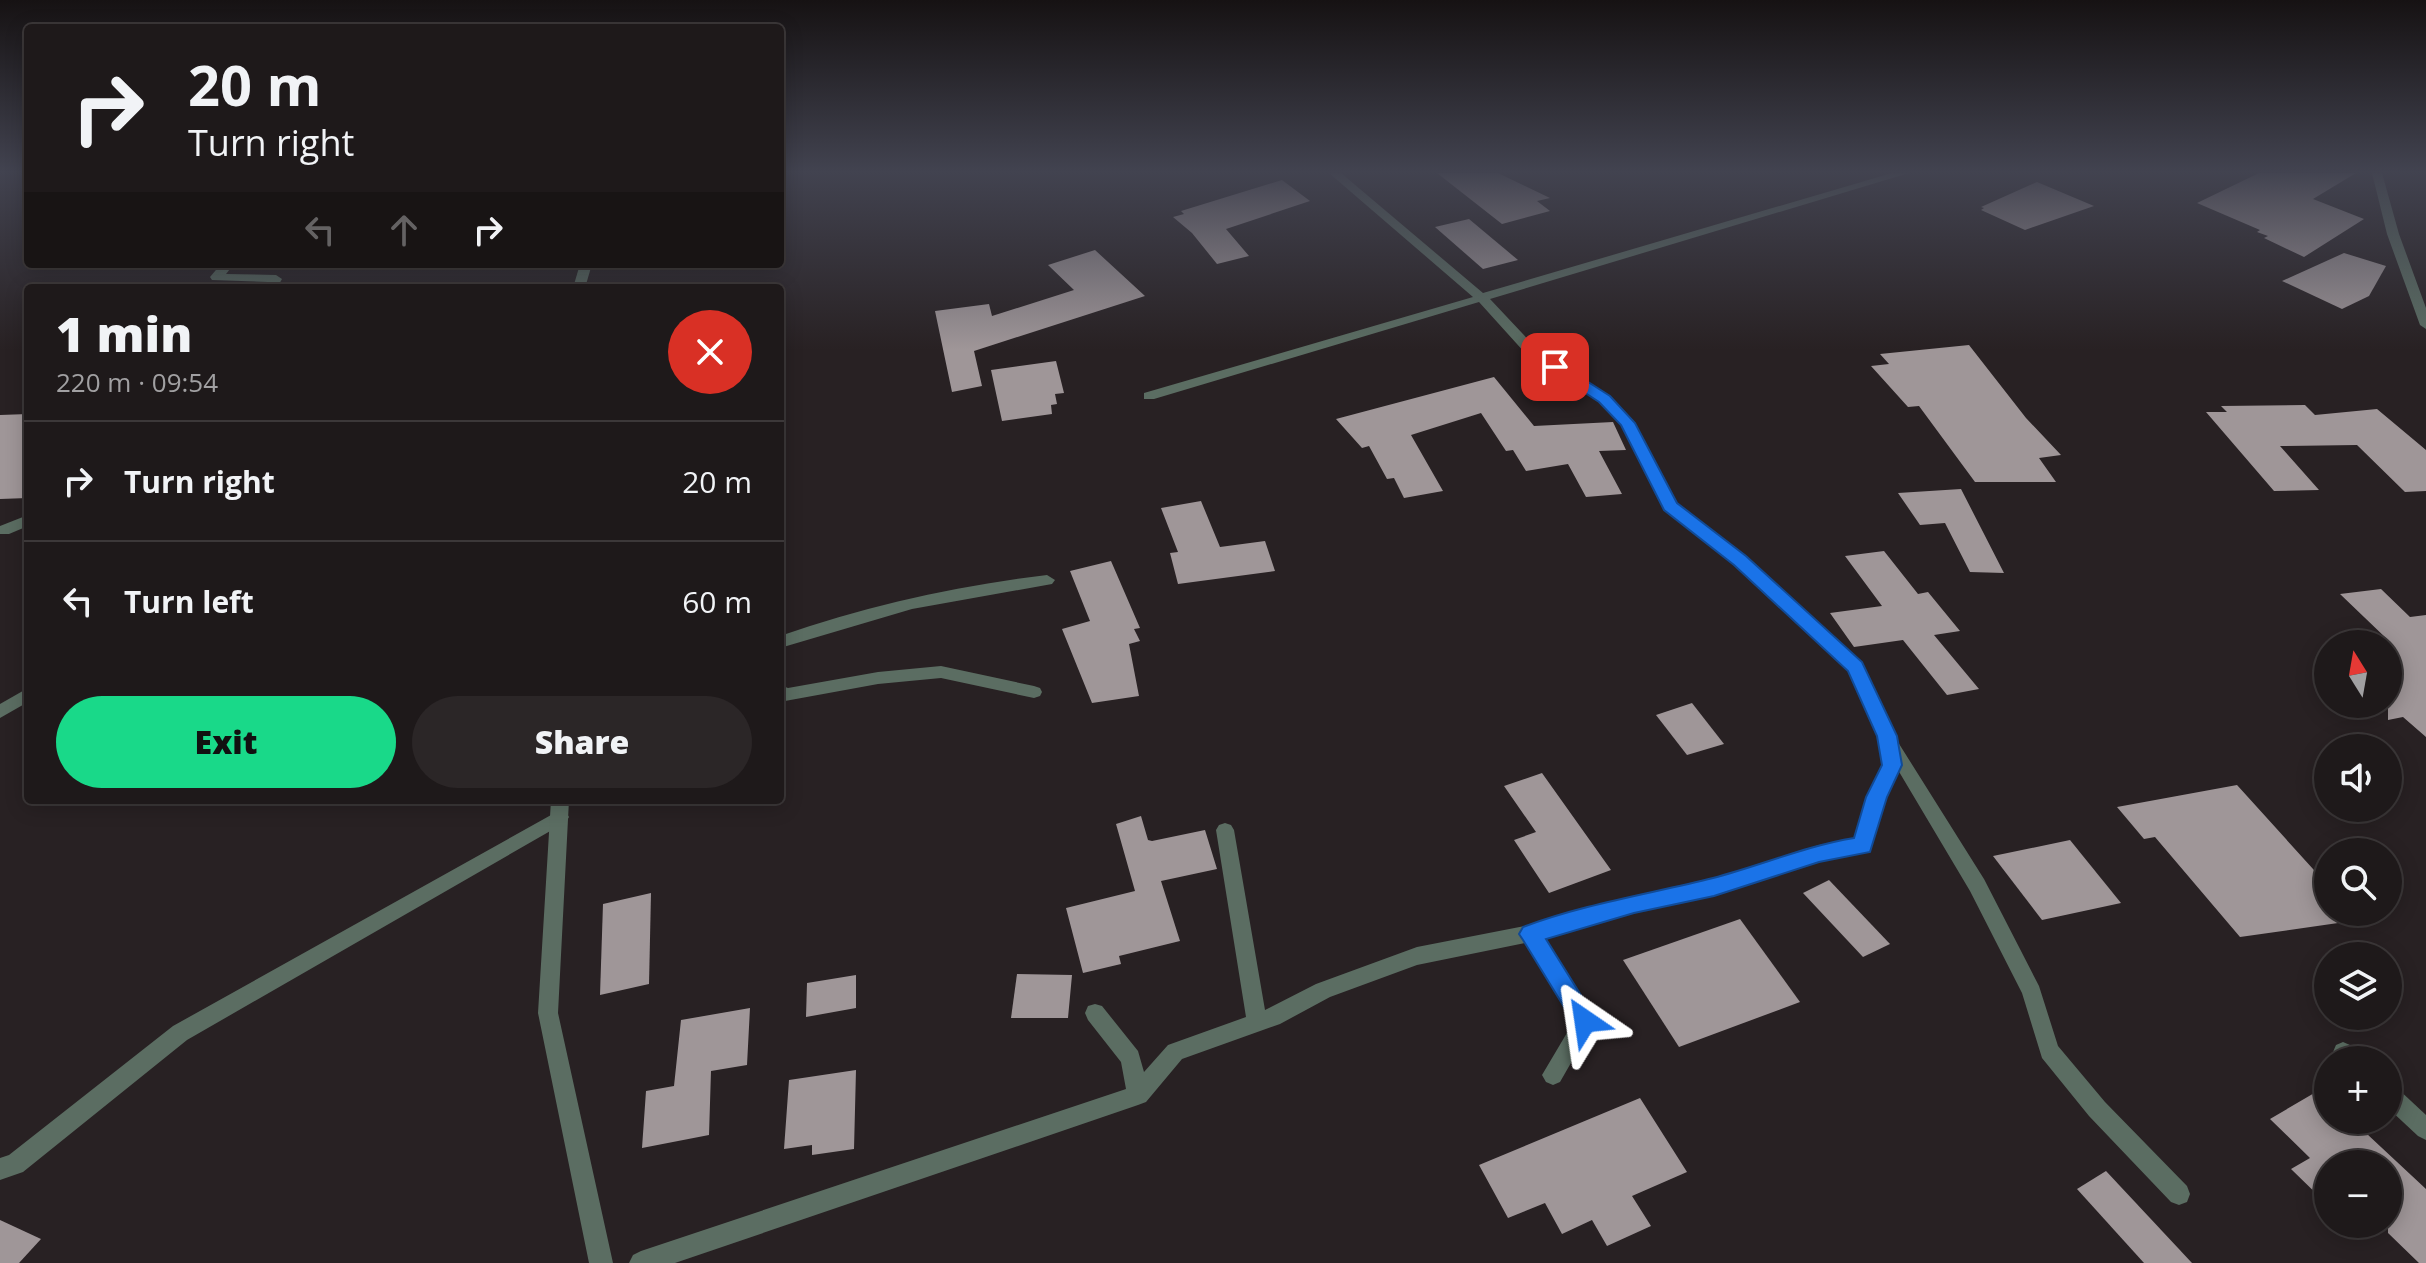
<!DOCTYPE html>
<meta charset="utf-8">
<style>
:root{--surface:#1e191a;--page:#2b2627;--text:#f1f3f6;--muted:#a1a0a2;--line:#3c3839;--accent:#19d989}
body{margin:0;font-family:"Open Sans",sans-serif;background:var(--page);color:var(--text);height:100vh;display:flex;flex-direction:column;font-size:30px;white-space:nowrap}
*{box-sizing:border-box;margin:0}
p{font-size:26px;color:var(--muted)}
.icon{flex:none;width:44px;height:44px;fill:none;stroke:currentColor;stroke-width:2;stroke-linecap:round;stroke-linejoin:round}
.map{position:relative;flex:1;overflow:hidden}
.side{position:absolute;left:24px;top:284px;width:760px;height:520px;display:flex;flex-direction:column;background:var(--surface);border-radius:8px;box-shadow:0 4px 20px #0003,0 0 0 2px var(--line)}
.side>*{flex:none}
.hud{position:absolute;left:24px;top:24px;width:760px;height:244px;border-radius:8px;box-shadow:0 4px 20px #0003,0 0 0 2px var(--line);background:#1e191a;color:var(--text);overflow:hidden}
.needle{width:52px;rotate:349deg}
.buttons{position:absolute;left:2314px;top:630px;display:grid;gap:16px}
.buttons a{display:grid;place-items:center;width:88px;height:88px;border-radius:50%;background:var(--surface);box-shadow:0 4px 20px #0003,0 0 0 2px var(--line);font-size:40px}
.pin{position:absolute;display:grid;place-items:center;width:68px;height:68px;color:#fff;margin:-34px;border-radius:16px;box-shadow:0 4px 12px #0006}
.me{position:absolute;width:88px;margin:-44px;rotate:328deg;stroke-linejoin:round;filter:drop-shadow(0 0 6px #0008)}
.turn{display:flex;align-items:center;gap:28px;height:168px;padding:0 32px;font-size:36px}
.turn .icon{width:104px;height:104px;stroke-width:2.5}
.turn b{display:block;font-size:56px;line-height:68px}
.lanes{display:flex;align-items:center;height:76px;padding:0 32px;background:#0003;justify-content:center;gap:40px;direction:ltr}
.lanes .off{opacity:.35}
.round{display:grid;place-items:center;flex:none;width:84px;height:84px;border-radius:42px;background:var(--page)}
.head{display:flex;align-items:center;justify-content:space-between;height:136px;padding:0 32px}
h1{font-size:48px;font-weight:800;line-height:60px}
.cta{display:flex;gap:16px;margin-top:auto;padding:16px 32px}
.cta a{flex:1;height:92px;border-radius:48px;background:var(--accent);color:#111;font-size:32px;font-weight:800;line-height:92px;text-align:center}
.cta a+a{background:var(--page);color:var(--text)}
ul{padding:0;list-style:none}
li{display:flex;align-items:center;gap:24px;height:120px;padding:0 32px;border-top:2px solid var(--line)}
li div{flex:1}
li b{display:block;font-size:30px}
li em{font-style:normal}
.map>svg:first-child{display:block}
</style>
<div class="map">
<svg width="2426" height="1263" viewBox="0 0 2426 1263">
<rect width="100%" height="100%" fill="#282123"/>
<g fill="#9f9698">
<polygon points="1437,173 1498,173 1550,198 1537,201 1550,211 1502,224"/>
<polygon points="2259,173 2356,173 2313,199 2364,219 2304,257 2264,238 2268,236 2257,232 2260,230 2197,203"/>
<polygon points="1282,180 1310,201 1226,229 1249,256 1217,264 1192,233 1173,217 1184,214 1181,211"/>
<polygon points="2037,182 2094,206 2025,230 1981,210 1984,208 1981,207"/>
<polygon points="1469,219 1518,260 1483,269 1435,227"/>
<polygon points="1095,250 1145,296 974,351 982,386 952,392 935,311 989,304 992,316 1074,290 1048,265"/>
<polygon points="2344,253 2386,266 2369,296 2342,309 2282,281"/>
<polygon points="1969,345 2026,418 2061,455 2039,458 2056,482 1975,482 1919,406 1908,407 1871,366 1889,364 1880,354"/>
<polygon points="1056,361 1064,393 1055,394 1057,404 1051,405 1052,414 1002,421 991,370"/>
<polygon points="1494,377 1534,426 1613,422 1626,450 1599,451 1622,494 1586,497 1568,464 1526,471 1513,450 1506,451 1481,413 1411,435 1443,491 1404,498 1394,478 1387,479 1369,446 1362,448 1336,419"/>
<polygon points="2305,405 2315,415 2377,409 2426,450 2426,491 2405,492 2357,445 2280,446 2319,490 2274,491 2206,412 2227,412 2221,406"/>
<polygon points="28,414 28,498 0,499 0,415"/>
<polygon points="1961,489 2004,573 1970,572 1945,523 1920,525 1898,493"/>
<polygon points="1201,501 1220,547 1265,541 1275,571 1178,584 1170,553 1178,552 1161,508"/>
<polygon points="1884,551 1918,594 1928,592 1960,631 1934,635 1979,689 1947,695 1903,640 1854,647 1830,613 1882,606 1845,556"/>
<polygon points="1111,561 1140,628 1134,629 1140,641 1129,644 1139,696 1092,703 1062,629 1090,621 1070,571"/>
<polygon points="2381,589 2410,617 2426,615 2426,737 2403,717 2388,720 2388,640 2340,594"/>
<polygon points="1692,703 1724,744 1687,755 1656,715"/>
<polygon points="1542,773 1611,870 1549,893 1514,840 1536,832 1504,786"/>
<polygon points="2237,785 2323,880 2317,881 2328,894 2328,912 2345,912 2352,921 2240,937 2155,837 2144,839 2117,807"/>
<polygon points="1141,816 1148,840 1152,841 1205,830 1217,869 1161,881 1180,941 1119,956 1121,964 1083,973 1066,908 1135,891 1116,824"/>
<polygon points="2070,840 2121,903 2042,920 1993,856"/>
<polygon points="1829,880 1890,944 1863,957 1803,893"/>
<polygon points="651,893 649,984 600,995 603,904"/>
<polygon points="1740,919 1800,1002 1679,1047 1623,960"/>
<polygon points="1017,974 1072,975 1068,1018 1011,1018"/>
<polygon points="856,975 856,1008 806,1017 807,983"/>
<polygon points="750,1008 747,1065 711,1071 709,1135 642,1148 646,1091 674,1086 681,1020"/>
<polygon points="856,1070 854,1149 812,1155 812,1145 784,1149 789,1080"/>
<polygon points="2328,1085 2328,1120 2352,1120 2426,1189 2426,1263 2419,1263 2388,1233 2388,1164 2328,1164 2328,1205 2291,1169 2310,1158 2270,1119"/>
<polygon points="1640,1098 1687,1172 1632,1196 1651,1226 1607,1246 1592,1220 1562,1234 1545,1203 1508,1218 1479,1165"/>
<polygon points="2106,1171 2192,1263 2144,1263 2077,1189"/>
<polygon points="0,1220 41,1239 19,1263 0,1263"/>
</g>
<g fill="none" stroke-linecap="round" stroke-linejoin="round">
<polygon fill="#5b6d62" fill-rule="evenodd" points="560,810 566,812 569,817 566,822 187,1040 23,1172 0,1180 0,1158 9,1155 173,1026"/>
<g fill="#5b6d62" fill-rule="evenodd">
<polygon points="1329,173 1341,173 1483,293 1892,173 1909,173 1490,299 1536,348 1609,396 1633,420 1676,503 1745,557 1861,663 1896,739 1984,879 2039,986 2058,1046 2105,1102 2187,1186 2190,1194 2187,1202 2179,1205 2171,1202 2089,1116 2042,1058 2022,993 1970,891 1898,770 1885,797 1869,850 1819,861 1714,895 1634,912 1544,939 1595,1021 1560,1082 1553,1085 1546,1082 1542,1075 1574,1021 1525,943 1417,965 1330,997 1280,1024 1182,1059 1146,1102 1138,1105 675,1263 629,1263 633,1255 641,1251 1126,1089 1121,1062 1088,1020 1085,1013 1088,1006 1095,1004 1102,1006 1138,1051 1144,1072 1168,1045 1246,1017 1216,830 1219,825 1225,823 1231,825 1234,830 1265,1010 1316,984 1417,947 1530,925 1634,896 1714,879 1819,845 1855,839 1867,797 1883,765 1878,736 1848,671 1735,565 1665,509 1622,425 1599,402 1526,354 1479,302 1154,399 1144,399 1144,393 1473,297"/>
<polygon points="2372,173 2382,173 2399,234 2426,308 2426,329 2420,325 2387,234"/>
<polygon points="221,264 234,264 226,274 276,275 282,279 277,288 265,288 268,282 212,280 210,277"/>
<polygon points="580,264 592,264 585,288 573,288"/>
<polygon points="28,515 28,526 9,534 0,534 0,526"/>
<path d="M1047,575L1055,580L1052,584L912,609L780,648V636C867,606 956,586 1047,575Z"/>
<polygon points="941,666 1034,686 1040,688 1042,692 1040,696 1034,698 941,678 878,684 785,701 780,700 780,685 788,688 878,672"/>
<polygon points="28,688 28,702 0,718 0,704"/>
<polygon points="551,800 569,800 558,1013 613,1263 589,1263 538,1013"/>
<polygon points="2343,1042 2350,1045 2361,1060 2337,1060 2333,1052 2336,1045"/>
<polygon points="2388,1084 2396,1087 2426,1115 2426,1140 2418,1136 2388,1108"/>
</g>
</g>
<linearGradient id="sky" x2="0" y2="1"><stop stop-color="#161213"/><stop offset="0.49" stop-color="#424350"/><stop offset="1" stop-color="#424350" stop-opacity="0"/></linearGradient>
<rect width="2426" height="350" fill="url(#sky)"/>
<path fill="#1a73e8" stroke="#114b97" stroke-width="2" d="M1550,364H1560L1610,396L1635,423L1677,503L1746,556L1862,662L1897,736L1902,765L1887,797L1870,852L1819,862L1714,896L1634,913L1546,939L1597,1021L1593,1028L1585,1031L1577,1028L1523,940L1519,934L1523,927C1584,904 1649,894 1713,878C1760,866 1805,846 1854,838L1866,797L1882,765L1877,736L1848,671L1734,565L1664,510L1621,425L1599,402L1550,370Z"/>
</svg>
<div class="buttons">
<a><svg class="needle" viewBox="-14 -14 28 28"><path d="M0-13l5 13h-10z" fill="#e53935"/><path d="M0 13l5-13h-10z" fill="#a1a0a2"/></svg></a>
<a><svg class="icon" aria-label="sound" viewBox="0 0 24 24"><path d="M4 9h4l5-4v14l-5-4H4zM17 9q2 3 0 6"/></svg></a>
<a><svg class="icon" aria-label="search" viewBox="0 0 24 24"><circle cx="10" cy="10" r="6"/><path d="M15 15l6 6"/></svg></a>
<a><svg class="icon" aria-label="layers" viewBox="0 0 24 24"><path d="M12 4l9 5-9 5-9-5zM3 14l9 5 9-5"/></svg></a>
<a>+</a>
<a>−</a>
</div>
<div class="pin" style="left:1555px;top:367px;background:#d93025"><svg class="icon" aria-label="arrive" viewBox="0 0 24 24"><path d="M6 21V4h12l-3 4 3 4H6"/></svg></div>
<svg class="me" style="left:1585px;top:1021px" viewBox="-20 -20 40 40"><path d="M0-17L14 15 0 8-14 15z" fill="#1a73e8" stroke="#fff" stroke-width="4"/></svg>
<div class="hud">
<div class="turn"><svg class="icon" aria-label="right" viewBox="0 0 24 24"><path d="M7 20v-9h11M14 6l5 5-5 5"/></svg><div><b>20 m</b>Turn right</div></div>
<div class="lanes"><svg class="icon off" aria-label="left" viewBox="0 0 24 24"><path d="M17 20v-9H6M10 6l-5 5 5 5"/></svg><svg class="icon off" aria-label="ahead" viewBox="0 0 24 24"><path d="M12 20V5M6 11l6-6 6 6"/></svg><svg class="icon" aria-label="right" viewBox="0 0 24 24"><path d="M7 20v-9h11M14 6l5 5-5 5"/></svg></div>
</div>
<section class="side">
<div class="head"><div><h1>1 min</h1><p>220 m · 09:54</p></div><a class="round" style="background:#d93025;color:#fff"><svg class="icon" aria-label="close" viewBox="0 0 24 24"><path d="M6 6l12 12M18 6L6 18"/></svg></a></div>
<ul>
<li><svg class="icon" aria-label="right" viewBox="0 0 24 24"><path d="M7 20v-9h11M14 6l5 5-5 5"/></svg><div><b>Turn right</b></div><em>20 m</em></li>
<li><svg class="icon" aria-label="left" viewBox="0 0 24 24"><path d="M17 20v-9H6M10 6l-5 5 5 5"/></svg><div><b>Turn left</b></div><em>60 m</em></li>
</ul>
<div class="cta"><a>Exit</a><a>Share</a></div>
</section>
</div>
